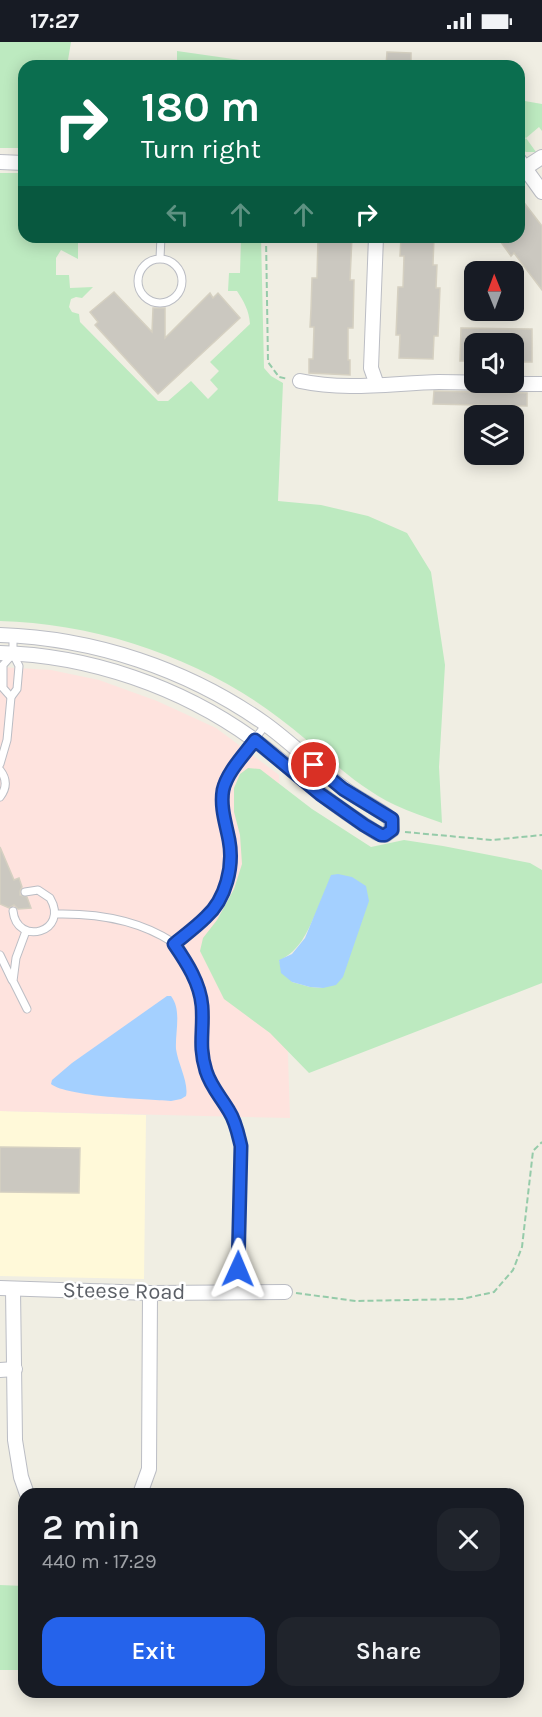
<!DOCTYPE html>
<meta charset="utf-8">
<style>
:root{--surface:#171b24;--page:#20242c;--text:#f1f3f6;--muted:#9ea1a6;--accent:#2563eb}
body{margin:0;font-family:Karla,sans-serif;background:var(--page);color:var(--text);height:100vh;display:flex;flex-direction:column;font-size:22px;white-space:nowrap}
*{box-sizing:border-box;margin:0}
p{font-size:20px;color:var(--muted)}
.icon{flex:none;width:33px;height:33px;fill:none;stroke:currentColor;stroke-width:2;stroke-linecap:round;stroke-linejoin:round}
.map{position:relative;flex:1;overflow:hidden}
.drawer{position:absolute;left:18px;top:1446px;width:506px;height:210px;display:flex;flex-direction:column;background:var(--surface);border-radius:18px;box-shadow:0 3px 15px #0003}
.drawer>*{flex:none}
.banner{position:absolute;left:18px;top:18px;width:507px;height:183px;border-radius:18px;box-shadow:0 3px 15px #0003;background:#0b6e4f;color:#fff;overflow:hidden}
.needle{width:39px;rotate:359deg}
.controls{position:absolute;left:464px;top:219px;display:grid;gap:12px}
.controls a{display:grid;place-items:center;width:60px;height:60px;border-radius:12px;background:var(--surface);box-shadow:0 3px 15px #0003;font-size:30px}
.pin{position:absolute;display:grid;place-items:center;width:51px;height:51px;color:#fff;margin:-26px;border:3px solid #fff;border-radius:50%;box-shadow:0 2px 6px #0007}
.me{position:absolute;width:66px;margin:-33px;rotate:1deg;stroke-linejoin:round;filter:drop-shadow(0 0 4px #0008)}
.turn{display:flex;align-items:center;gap:21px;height:126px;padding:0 24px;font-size:27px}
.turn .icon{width:78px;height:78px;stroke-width:2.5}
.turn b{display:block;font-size:42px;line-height:51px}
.lanes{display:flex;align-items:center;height:57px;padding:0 24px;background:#0003;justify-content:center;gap:30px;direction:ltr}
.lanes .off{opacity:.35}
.round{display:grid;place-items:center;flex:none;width:63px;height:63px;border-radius:18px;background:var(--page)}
.summary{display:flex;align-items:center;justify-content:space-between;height:102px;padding:0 24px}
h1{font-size:36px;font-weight:600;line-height:45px}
.button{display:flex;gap:12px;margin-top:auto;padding:12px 24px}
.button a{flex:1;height:69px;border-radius:18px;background:var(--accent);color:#fff;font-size:24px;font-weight:600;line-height:69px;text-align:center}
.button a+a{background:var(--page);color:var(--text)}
.status{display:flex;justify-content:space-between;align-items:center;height:42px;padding:0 30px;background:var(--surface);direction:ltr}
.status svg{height:16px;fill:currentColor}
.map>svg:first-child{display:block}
</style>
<div class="status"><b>17:27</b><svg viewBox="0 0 49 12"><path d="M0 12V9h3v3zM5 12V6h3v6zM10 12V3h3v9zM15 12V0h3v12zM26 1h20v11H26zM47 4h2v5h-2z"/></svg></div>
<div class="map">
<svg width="542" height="1675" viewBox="0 0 542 1675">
<rect width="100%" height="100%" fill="#f0eee3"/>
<polygon fill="#fff9d9" points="0,1069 146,1073 144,1237 0,1234"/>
<polygon fill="#fee3de" points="0,625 51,628 99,638 157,659 216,686 279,733 290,1076 0,1069"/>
<g fill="#bdeac0" fill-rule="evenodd">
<polygon points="0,0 71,0 67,24 24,24 24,106 0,106"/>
<polygon points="177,9 282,24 177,24"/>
<polygon points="519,58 542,62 542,89 539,85 526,96 536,110 526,110 519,105 526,96 519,91"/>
<path d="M0,131H24V195H78V217L61,208L56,216V233H69L70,246L93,245L82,256L76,255L71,257L69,265L72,270L79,272L80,280L84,284L158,359H168L191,339L208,357L218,347L210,338L219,329L210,320L250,282C249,268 244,260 237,249H228L229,231H240L241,195H261L264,326L271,334L283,341L278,459L321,463L368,474L407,491L431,530L445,623L439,725L442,781C426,775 410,770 395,763C351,742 318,705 279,676C203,617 96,581 0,579Z"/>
<path d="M248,726L260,727L312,767L371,805L404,798L443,804L530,821L542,828V941L309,1031L270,991L224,957L200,909L203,896L217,878L234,847L242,822L240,793L234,770V746L240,732ZM316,871L323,946L310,945L292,940L279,919C301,907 306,892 316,871Z"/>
<polygon points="0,1543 24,1544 24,1628 0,1628"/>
</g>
<g fill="#a4d0ff">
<polygon points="338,832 352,835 366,844 369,859 343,935 336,943 323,946 310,945 292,940 281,931 279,918 292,912 305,896 331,833"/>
<path d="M167,954H171C182,968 175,990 176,1007C178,1022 189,1041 186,1054L181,1057L171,1059C146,1057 68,1055 51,1042L52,1038L72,1021Z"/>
</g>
<g fill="#cbc8c0" stroke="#d5d0c1" stroke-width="1.5">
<polygon points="387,10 411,11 411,24 386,24"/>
<polygon points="519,154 542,184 542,248 514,211 511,214 500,199 505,195 519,195"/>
<polygon points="318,195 352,195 350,238 354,238 353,286 348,286 348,318 350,318 350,333 309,331 309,317 313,317 314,285 310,285 311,267 312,236 317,236"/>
<polygon points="401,195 434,195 433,223 437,223 436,246 440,246 438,294 434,294 433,317 399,316 400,293 396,293 398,245 403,245 404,214 400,214"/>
<polygon points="114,250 152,290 153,266 165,266 165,296 210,251 213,256 218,251 240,276 158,352 95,283 98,280 90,270"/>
<polygon points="461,286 532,287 532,320 513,320 513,302 474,302 474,319 460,319"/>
<polygon points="434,349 527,351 527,364 433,362"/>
<polygon points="0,805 14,838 19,836 22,845 20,849 20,853 27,855 31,866 18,867 14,863 9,866 0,862"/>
<polygon points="0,1105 80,1106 79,1151 0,1150"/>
</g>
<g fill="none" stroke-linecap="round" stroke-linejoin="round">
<g stroke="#bbbdc4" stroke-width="9">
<g id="lane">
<polyline points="160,216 161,195"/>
<circle cx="160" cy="239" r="22"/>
<polyline points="11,655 3,646 3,623 13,612"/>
<polyline points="0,722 7,698 11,655 17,647 19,624 13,612 13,593"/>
<path d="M0,728C7,737 7,746 0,755"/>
<path d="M13,869C17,905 70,890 50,856L38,848L25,850"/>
<path d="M55,872C97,871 138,877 174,901"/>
<polyline points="26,889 16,916 13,939 27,967"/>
<polyline points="0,913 12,938"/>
<path d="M238,1250L241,1104C238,1092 236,1080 229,1069C221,1055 211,1045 206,1029C198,1003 205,989 202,964C200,941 187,921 174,901C185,893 196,885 206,875C226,857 234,824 229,798C226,782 219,765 223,748C228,727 253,701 266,682"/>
</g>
</g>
<g stroke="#bbbdc4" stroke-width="16">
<g id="street">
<polyline points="519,118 542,150"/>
<polyline points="0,120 24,121"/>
<polyline points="525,126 542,115"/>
<polyline points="376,195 371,326 377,343"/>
<path d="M300,339C346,349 393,341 439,340C474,340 508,342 542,342"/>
<path d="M0,593C94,596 187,627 264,681C292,701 315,725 342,745C357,757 376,765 391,777L392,788L385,793L377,791C358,779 339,766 321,752C298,734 277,714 253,697C181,645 89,613 0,611"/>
<polyline points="0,1246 150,1251 285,1250"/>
<polyline points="13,1247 15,1398 21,1435 27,1452"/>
<polyline points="0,1328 15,1327"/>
<polyline points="140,1452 149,1427 150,1251"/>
</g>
</g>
<g stroke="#95cba9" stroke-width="2" stroke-dasharray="6 3" stroke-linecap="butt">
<polyline points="266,195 268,320 279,335 288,337"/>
<polyline points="405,790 492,798 542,793"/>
<polyline points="296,1251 356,1259 462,1257 494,1250 513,1228 522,1205 533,1109 542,1100"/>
</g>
<use href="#lane" stroke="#fff" stroke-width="7"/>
<use href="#street" stroke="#fff" stroke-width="14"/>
</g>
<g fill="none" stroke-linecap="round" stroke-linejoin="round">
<g stroke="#184099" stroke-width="15">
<path id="route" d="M238,1227L241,1104C238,1092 236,1080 229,1069C221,1055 211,1045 206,1029C198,1003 204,989 202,964C200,941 187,921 174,902C185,893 196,885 206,875C226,857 234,824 229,798C226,782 220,765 223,748C227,730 244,713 255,698L320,752L364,783L381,793H385L392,788V777L343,747L314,723"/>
</g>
<use href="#route" stroke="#2563eb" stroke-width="10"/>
</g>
<g text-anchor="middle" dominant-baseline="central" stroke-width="5" stroke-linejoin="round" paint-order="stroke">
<g font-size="22" fill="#5b5f66" stroke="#fff">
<text transform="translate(124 1249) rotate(1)">Steese Road</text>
</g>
</g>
</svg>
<div class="controls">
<a><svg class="needle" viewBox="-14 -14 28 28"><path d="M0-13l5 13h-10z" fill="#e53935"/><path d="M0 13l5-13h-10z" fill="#9ea1a6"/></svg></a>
<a><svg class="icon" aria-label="sound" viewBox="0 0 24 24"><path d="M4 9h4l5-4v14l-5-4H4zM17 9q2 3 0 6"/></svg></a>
<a><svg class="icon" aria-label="layers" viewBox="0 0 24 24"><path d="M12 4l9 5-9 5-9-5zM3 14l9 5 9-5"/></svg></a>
</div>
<div class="pin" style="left:314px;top:723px;background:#d93025"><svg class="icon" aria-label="arrive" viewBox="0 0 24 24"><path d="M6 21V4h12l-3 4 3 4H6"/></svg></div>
<svg class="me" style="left:238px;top:1227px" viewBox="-20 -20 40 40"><path d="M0-17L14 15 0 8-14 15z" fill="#2563eb" stroke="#fff" stroke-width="4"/></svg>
<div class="banner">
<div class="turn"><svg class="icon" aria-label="right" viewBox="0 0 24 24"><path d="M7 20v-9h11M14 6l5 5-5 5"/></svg><div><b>180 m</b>Turn right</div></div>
<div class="lanes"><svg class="icon off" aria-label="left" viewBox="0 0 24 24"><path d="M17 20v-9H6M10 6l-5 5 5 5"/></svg><svg class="icon off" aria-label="ahead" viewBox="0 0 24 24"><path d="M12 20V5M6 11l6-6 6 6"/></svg><svg class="icon off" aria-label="ahead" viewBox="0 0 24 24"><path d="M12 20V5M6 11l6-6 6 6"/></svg><svg class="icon" aria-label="right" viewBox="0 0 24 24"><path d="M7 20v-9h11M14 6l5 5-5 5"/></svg></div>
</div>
<section class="drawer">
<div class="summary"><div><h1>2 min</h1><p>440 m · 17:29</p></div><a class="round"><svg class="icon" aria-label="close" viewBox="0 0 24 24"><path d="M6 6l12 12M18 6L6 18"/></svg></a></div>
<div class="button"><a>Exit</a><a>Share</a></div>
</section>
</div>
